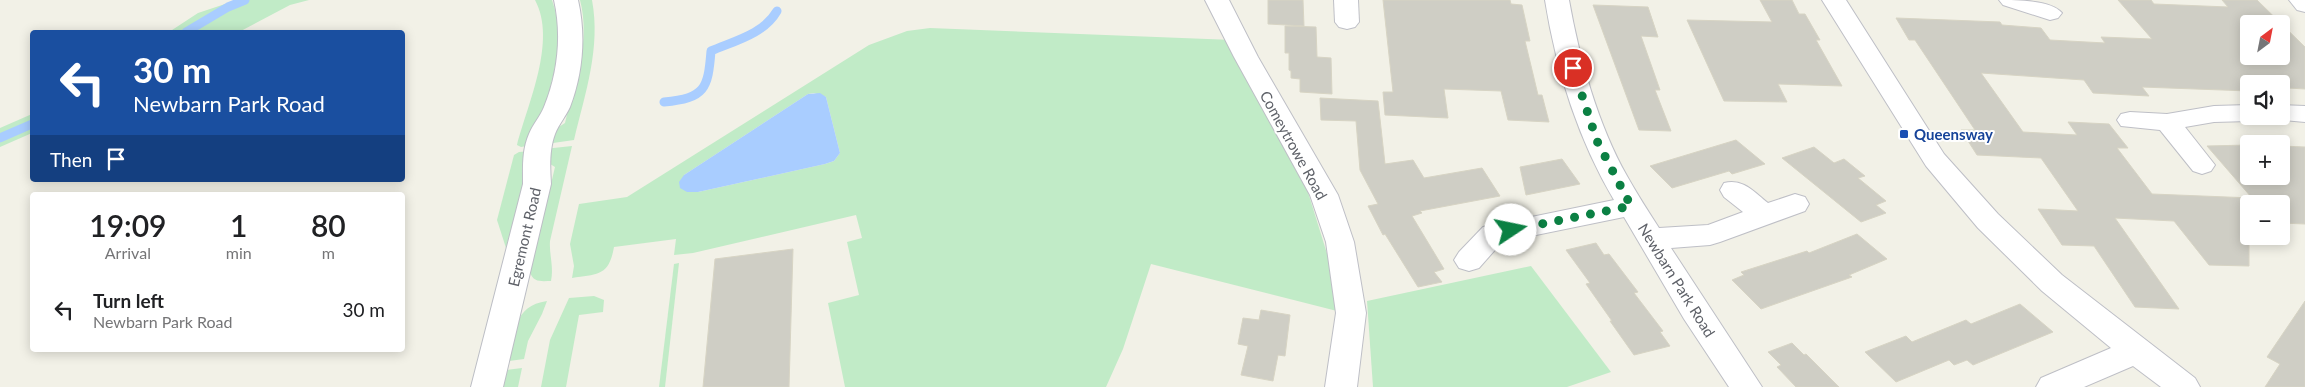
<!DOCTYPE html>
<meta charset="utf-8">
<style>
:root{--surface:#fff;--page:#f6f6f6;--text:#202124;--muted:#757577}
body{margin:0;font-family:Lato,sans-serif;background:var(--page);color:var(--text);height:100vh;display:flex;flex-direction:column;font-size:19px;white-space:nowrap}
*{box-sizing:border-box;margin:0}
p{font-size:16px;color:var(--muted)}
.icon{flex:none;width:28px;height:28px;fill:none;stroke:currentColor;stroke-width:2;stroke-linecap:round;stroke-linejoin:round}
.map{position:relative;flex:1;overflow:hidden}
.panel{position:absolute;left:30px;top:192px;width:375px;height:160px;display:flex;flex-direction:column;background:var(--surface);border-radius:5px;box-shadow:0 2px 12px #0003}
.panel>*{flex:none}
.guide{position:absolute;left:30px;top:30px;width:375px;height:152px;border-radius:5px;box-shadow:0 2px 12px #0003;background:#1a4fa0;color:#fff;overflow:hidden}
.needle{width:32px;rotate:32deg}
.fabs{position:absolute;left:2240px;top:15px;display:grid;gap:10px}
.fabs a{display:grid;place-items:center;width:50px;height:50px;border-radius:5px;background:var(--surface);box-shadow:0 2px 12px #0003;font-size:25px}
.pin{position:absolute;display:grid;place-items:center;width:42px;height:42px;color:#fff;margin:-21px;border:2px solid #fff;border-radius:50%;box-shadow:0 1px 5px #0007}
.me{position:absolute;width:55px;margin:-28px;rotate:79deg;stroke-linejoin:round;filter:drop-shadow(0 0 4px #0008)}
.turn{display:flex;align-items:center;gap:18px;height:105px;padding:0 20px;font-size:22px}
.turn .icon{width:65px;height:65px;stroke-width:2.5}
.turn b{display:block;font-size:35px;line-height:42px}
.then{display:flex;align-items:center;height:48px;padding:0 20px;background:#0003;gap:10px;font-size:19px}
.eta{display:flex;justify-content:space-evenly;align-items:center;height:85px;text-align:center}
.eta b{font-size:30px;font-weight:600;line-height:35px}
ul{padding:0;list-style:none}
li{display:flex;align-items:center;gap:15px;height:65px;padding:0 20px}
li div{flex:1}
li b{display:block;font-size:19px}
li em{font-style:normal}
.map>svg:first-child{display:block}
</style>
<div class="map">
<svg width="2305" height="387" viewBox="0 0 2305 387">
<rect width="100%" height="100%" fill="#f2f1e7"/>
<g fill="#c1ebc7" fill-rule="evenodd">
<polygon points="237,0 309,0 290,5 239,32 169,32 198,13"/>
<path d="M535,0H552C569,47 546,99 533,145L521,147L517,145C528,103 557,41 535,0Z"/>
<path d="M580,0H592C601,48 585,94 574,140L546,144L548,134L565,123C575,82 591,42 580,0Z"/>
<path d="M930,28L1233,40L1307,189L1329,260L1337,311L1151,264L1123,349L1106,387H845L828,303L859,295L847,242L862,238L856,215L693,253L674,255L676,239L614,247C609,276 598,274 572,278L574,266L570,244L579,204L627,197L869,45L907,31ZM814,93L826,97L840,153L834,161L825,164L698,192L684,175L808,94Z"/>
<polygon points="32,114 32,133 0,147 0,128"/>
<path d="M572,146L550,241C549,254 554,267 551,281C542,281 533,283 530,272L555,167L542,159L544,149Z"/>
<polygon points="532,151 506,248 497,220 514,155 519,152"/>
<polygon points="679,263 665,387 659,387 674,264"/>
<polygon points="1531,266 1611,372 1567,387 1373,387 1367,301"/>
<polygon points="594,296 604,300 603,312 579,315 566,387 541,387 550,340 569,298"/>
<path d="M547,301L542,314L528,341L524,359L509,361C515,333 513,306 547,301Z"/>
<polygon points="522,368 518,387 503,387 507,370"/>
</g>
<polygon fill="#a9cdff" points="820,93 826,97 840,153 834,161 825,164 698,192 687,192 680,188 679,182 684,175 808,94"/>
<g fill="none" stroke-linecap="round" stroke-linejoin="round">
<g stroke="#a9cdff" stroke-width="9">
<polyline points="186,32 228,7 245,0"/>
<path d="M664,102C705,98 708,89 711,51C734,41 764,34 777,11"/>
<polyline points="0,138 32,124"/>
</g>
</g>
<g fill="#cfcec5" stroke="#d7d4c4" fill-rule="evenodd">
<polygon points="1268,0 1303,0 1304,26 1268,24"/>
<polygon points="1383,0 1510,0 1511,4 1522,5 1530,41 1525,41 1533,74 1538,95 1542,95 1549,122 1508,120 1501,91 1444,89 1448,118 1385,115 1383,92 1393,92"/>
<polygon points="1760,0 1792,0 1799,14 1805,14 1820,40 1816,40 1842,86 1778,84 1787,102 1724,101 1687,20 1772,22"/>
<path d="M2118,0H2151L2154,4L2228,7L2222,0H2257L2305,47V89L2288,88L2284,84H2249V91L2142,87L2149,96L2093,93L2084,80L1981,73L2023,132L2077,135L2068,122L2109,124L2128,148H2117L2152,194L2252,198L2207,146L2249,145V176H2281V146L2305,147V224L2281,223V204H2249V266L2209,265L2174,221L2115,218L2179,309L2135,307L2094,246L2062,245L2038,209L2078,211L2041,158L1977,155L1961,130H1975L1915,40H1909L1896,18L2000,22L2002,25L2041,28L2050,40L2105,43L2101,37L2152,39ZM2249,24H2281V56H2249Z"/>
<polygon points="1593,5 1648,7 1658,37 1641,36 1660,90 1655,90 1671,131 1639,130"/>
<polygon points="1285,26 1316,27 1317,57 1331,58 1332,94 1300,92 1300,79 1291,78 1291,71 1289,70 1289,53 1285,53"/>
<polygon points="1320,98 1378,101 1385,164 1413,160 1424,178 1482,168 1500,196 1420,211 1422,213 1412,216 1444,269 1434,272 1442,282 1418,287 1385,234 1383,235 1368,206 1378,204 1360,170 1356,121 1321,120"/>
<polygon points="1736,140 1765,164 1732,174 1729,171 1672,188 1650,166"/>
<polygon points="1814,147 1834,163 1844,159 1865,176 1858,178 1886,201 1876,205 1886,213 1861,222 1782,158"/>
<polygon points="1562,159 1580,184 1526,195 1520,167"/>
<polygon points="1857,234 1887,259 1849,275 1852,277 1761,309 1732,280 1744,275 1741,272 1807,251 1809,253"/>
<polygon points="1596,243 1604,255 1609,254 1638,292 1634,293 1663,331 1660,332 1670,346 1634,355 1610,321 1612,321 1586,284 1590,283 1566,250"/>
<polygon points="793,249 789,387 703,387 715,259"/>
<polygon points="2305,301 2305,387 2265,387 2280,364 2267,357"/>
<polygon points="2020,304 2053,332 1973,365 1967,360 1954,365 1949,360 1896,382 1865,352 1906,336 1912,342 1966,320 1971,324"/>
<polygon points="1261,310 1290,315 1285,356 1278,355 1273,381 1241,375 1248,346 1238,344 1243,318 1259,320"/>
<polygon points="1792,343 1804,355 1806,354 1839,387 1796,387 1777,367 1781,365 1768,352"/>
</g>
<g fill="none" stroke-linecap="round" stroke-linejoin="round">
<g stroke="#bebfc6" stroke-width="2">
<g id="street">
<polygon points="1205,0 1229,0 1258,57 1338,195 1354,242 1366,313 1357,387 1325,387 1336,313 1326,242 1310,195 1234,57"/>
<polygon points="1334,0 1358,0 1359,22 1355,27 1347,29 1339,27 1335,22"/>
<path d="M1545,0H1569C1579,57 1598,125 1627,176C1637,194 1648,211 1659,228L1708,225L1743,212L1724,197L1720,190L1724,183C1743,178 1754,192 1768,203L1795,194L1805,197L1809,204L1805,211L1720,242L1710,245L1671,248L1762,387H1729L1684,319L1624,217L1502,242L1479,268L1469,271L1459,268L1454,260L1459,252L1483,227L1614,200C1578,139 1556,69 1545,0Z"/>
<polygon points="1822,0 1846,0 1944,154 1998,214 2062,275 2195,378 2200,387 2161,387 2133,366 2084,387 2036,387 2041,378 2111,348 2042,291 1978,228 1926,166"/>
<path d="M1999,0C2017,0 2051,0 2062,13L2058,18L2050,20L2003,5Z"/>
<polygon points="2289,0 2305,0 2305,12 2297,10"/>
<polygon points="2249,105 2249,116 2260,116 2258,119 2249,121 2214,122 2185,127 2215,165 2211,171 2202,174 2193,171 2160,130 2121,126 2117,120 2121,114 2130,112 2167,114 2214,106"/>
<polygon points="2281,105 2305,106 2305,122 2272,119 2270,116 2281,116"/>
</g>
</g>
<g stroke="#bcbec5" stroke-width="2">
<path id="secondary" d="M554,0H578C586,35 583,73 570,107C566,116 559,124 555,134C549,150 550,168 551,184L503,387H471L523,184C523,167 522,150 529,134C533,124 540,117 544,107C558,73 562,35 554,0Z"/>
</g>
<use href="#street" fill="#fff" fill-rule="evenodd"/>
<use href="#secondary" fill="#fff" fill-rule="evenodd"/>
</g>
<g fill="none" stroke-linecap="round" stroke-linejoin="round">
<polyline stroke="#0b8043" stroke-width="9" stroke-dasharray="0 16.2" points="1511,230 1631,206 1597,141 1573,68"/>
</g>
<rect fill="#1a4fb4" stroke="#fff" stroke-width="2" x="1899" y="129" width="10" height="10" rx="2.5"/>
<g text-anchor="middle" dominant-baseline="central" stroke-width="4" stroke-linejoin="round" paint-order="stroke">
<g font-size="15" font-weight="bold" fill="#164399" stroke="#fff" text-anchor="start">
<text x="1914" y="134">Queensway</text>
</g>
<g font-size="15" fill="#5e6168" stroke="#fff">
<text transform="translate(1294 145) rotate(61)">Comeytrowe Road</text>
<text transform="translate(524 237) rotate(-77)">Egremont Road</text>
<text transform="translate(1677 280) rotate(58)">Newbarn Park Road</text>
</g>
</g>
</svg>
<div class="fabs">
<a><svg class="needle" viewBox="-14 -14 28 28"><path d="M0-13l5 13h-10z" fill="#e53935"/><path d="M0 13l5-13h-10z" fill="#757577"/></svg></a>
<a><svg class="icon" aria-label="sound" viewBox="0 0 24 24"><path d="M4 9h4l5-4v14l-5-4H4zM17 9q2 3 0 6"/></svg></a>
<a>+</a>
<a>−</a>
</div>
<div class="pin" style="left:1573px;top:68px;background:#d93025"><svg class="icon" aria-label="arrive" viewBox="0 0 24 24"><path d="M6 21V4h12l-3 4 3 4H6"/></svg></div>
<svg class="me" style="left:1511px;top:230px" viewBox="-20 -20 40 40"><circle r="19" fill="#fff"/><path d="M0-13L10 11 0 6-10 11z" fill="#0b8043"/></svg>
<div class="guide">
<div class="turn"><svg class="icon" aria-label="left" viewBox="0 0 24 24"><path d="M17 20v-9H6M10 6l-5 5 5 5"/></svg><div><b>30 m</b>Newbarn Park Road</div></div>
<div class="then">Then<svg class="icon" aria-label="arrive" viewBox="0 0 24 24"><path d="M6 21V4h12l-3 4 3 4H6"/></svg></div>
</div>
<section class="panel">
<div class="eta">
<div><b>19:09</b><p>Arrival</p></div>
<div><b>1</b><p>min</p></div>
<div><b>80</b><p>m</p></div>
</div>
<ul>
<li><svg class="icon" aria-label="left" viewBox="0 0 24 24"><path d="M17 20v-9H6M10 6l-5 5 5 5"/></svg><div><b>Turn left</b><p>Newbarn Park Road</p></div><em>30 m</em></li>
</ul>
</section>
</div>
